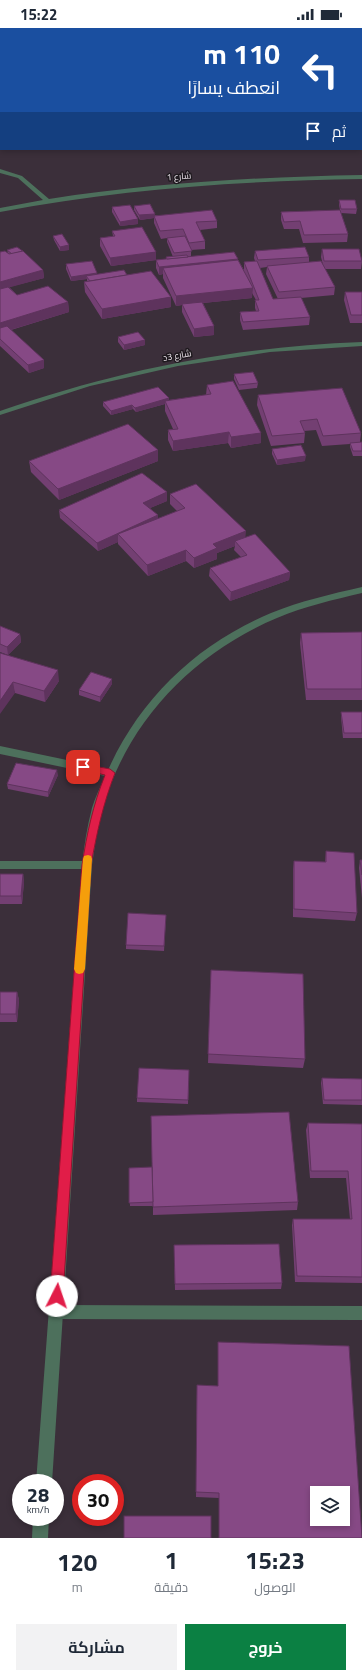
<!DOCTYPE html>
<html lang="ar">
<meta charset="utf-8">
<style>
:root{--surface:#fff;--page:#f2f2f3;--text:#1f2937;--muted:#747a83;--accent:#0b8043}
body{margin:0;font-family:"Titillium Web",Cairo,sans-serif;background:var(--page);color:var(--text);direction:rtl;height:100vh;display:flex;flex-direction:column;font-size:15px;white-space:nowrap}
*{box-sizing:border-box;margin:0}
p{font-size:13px;color:var(--muted)}
.icon{flex:none;width:22px;height:22px;fill:none;stroke:currentColor;stroke-width:2;stroke-linecap:round;stroke-linejoin:round}
.map{position:relative;height:1510px;overflow:hidden;direction:ltr}
.sheet{display:flex;flex-direction:column;background:var(--surface);flex:1}
.sheet>*{flex:none}
.banner{position:absolute;left:0px;top:0px;width:362px;height:122px;box-shadow:0 2px 6px #0003;direction:rtl;background:#1a4fa0;color:#fff;overflow:hidden}
.fabs{position:absolute;left:310px;top:1458px;display:grid;gap:8px}
.fabs a{display:grid;place-items:center;width:40px;height:40px;border-radius:0px;background:var(--surface);box-shadow:0 2px 6px #0003;font-size:20px}
.speed{position:absolute;left:12px;top:1446px;display:flex;gap:8px;font-size:20px;font-weight:700;text-align:center}
.speed>*{display:grid;place-content:center;width:52px;height:52px;border-radius:50%;background:var(--surface);box-shadow:0 2px 6px #0003;line-height:1}
.speed small{font-size:10px;font-weight:400}
.speed .limit{border:6px solid #d22;background:#fff;color:#111}
.pin{position:absolute;display:grid;place-items:center;width:34px;height:34px;color:#fff;margin:-17px;border-radius:8px;box-shadow:0 2px 6px #0006}
.me{position:absolute;width:44px;margin:-22px;rotate:4deg;stroke-linejoin:round;filter:drop-shadow(0 0 3px #0008)}
.turn{display:flex;align-items:center;gap:14px;height:84px;padding:0 16px;font-size:18px}
.turn .icon{width:52px;height:52px;stroke-width:2.5}
.turn b{display:block;font-size:28px;line-height:34px}
.then{display:flex;align-items:center;height:38px;padding:0 16px;background:#0003;gap:8px;font-size:15px}
.eta{display:flex;justify-content:space-evenly;align-items:center;height:68px;text-align:center}
.eta b{font-size:24px;font-weight:700;line-height:28px}
.primary-button{display:flex;gap:8px;margin-top:auto;padding:8px 16px}
.primary-button a{flex:1;height:46px;border-radius:0px;background:var(--accent);color:#fff;font-size:16px;font-weight:700;line-height:46px;text-align:center}
.primary-button a+a{background:var(--page);color:var(--text)}
.status{display:flex;justify-content:space-between;align-items:center;height:28px;padding:0 20px;background:var(--surface);direction:ltr}
.status svg{height:11px;fill:currentColor}
.map>svg:first-child{display:block}
</style>
<div class="status"><b>15:22</b><svg viewBox="0 0 49 12"><path d="M0 12V9h3v3zM5 12V6h3v6zM10 12V3h3v9zM15 12V0h3v12zM26 1h20v11H26zM47 4h2v5h-2z"/></svg></div>
<div class="map">
<svg width="362" height="1510" viewBox="0 0 362 1510">
<rect width="100%" height="100%" fill="#3b2f3a"/>
<g fill="none" stroke-linecap="round" stroke-linejoin="round">
<g fill="#4d705c" fill-rule="evenodd">
<polygon points="0,718 110,741 114,742 115,745 114,748 110,749 0,726"/>
<polygon points="0,833 87,833 91,834 92,837 91,840 87,841 0,841"/>
<polygon points="56,1277 362,1278 362,1292 56,1291 51,1289 49,1284 51,1279"/>
</g>
<g fill="#4d705c" fill-rule="evenodd">
<path d="M0,141L22,148L49,171C153,155 257,149 362,147V151C240,153 120,161 0,184V180L43,172L18,150L0,145Z"/>
<path d="M362,314V318L270,324L178,338L90,358L0,387V383C122,341 233,319 362,314Z"/>
<path d="M362,559V565C333,572 305,578 277,590C195,624 127,693 103,780C97,799 95,818 92,837L52,1455H36L82,837C84,818 87,799 92,780C95,770 100,759 105,749C137,673 195,617 271,585C301,573 331,566 362,559Z"/>
<polygon points="33,1489 49,1489 48,1510 32,1510"/>
</g>
</g>
<g fill="#733f72" fill-rule="evenodd">
<polygon points="339,172 357,181 356,186 341,185 348,206 347,214 303,215 299,201 284,201 281,192 281,184 340,182 339,177"/>
<path d="M134,178L155,187L217,193V200L200,202L205,213V221L191,222V228H187L188,229L238,232L244,242V234L255,233L254,230L255,223L309,229V234L323,237L321,229L322,221L362,233L361,241H325L335,259L334,267L301,270L310,289L309,297L243,302L240,292V284L256,283L255,280V272H256L252,265V270L203,275L214,298V307L194,309L182,284V277L176,278L163,250V246L159,247L156,240V232L166,231V229H173L167,214V210L161,211L154,195V190L140,192L134,182ZM267,239L266,246L278,271H273L260,240Z"/>
<polygon points="112,179 138,196 120,198 112,184"/>
<polygon points="112,203 156,232 111,238 100,218 100,210 113,208"/>
<polygon points="53,208 69,222 60,223 54,212"/>
<polygon points="7,222 24,224 43,242 44,250 9,259 17,267 68,274 69,284 11,302 44,332 44,340 29,345 0,318 0,224 8,225"/>
<polygon points="66,236 97,246 127,247 171,279 102,291 85,264 84,254 87,253 87,251 71,253 66,241"/>
<polygon points="345,264 362,264 362,295 350,295 344,272"/>
<polygon points="118,309 145,317 124,322 118,314"/>
<polygon points="234,346 258,355 257,360 239,362 234,351"/>
<polygon points="207,357 261,415 231,420 228,415 173,423 168,412 168,402 173,401 165,383 165,376 136,384 133,381 111,387 103,378 103,374 169,370 169,372 206,367"/>
<polygon points="258,367 361,405 360,414 362,414 362,428 353,428 350,419 350,416 322,418 316,402 304,403 305,405 304,415 271,418 257,377"/>
<polygon points="272,421 305,433 277,437 272,426"/>
<polygon points="158,422 158,433 59,472 31,444 29,433"/>
<polygon points="170,466 245,510 290,544 289,552 230,573 209,548 210,540 241,529 234,522 235,518 217,525 217,531 194,540 186,533 148,548 118,516 118,514 98,523 60,490 59,482 167,473 150,480 158,491 177,483 170,476"/>
<polygon points="0,598 20,606 21,614 8,627 0,624"/>
<polygon points="362,604 362,672 306,672 300,615 301,605"/>
<polygon points="0,625 59,653 45,674 15,665"/>
<polygon points="112,656 100,674 79,667 79,662"/>
<polygon points="341,684 362,684 362,710 343,710 341,689"/>
<polygon points="58,747 48,769 8,761 7,756"/>
<polygon points="326,823 357,885 355,893 293,889 293,841 294,833 325,834"/>
<polygon points="360,832 362,832 362,870 359,840"/>
<polygon points="0,846 23,846 24,854 22,876 0,876"/>
<polygon points="166,887 164,923 126,921 126,917"/>
<polygon points="211,942 305,1031 303,1040 208,1035"/>
<polygon points="0,964 17,964 19,972 17,994 0,994"/>
<polygon points="189,1042 188,1076 137,1074 137,1070"/>
<polygon points="322,1050 362,1051 362,1077 323,1076 321,1055"/>
<polygon points="308,1095 362,1096 362,1255 295,1254 292,1197 293,1191 350,1191 346,1150 310,1150 306,1102"/>
<polygon points="129,1140 298,1174 297,1182 153,1187 153,1178 130,1178"/>
<polygon points="174,1217 282,1255 281,1261 175,1262"/>
<polygon points="218,1314 362,1510 219,1510 219,1470 196,1469 197,1357 218,1358"/>
</g>
<g fill="#5e335d">
<polygon points="155,186 155,190 154,188 154,190 140,192 139,187"/>
<polygon points="138,191 138,196 120,198 120,194"/>
<polygon points="69,217 69,222 60,223 60,219"/>
<polygon points="156,224 156,232 111,238 110,230"/>
<polygon points="238,231 238,239 163,240 163,246 159,247 159,239"/>
<polygon points="43,242 44,250 0,262 0,254"/>
<polygon points="97,245 98,250 86,248 87,251 71,253 71,249"/>
<polygon points="253,260 252,270 183,277 182,276 182,277 176,278 176,268"/>
<polygon points="171,269 171,279 102,291 102,281"/>
<polygon points="68,274 69,284 0,305 0,295"/>
<polygon points="214,298 214,307 194,309 194,301"/>
<polygon points="145,312 145,317 124,322 124,317"/>
<polygon points="44,332 44,340 29,345 28,337"/>
<polygon points="169,370 169,375 165,373 165,376 136,384 135,380"/>
<polygon points="132,377 133,381 111,387 111,383"/>
<polygon points="229,404 228,415 173,423 173,413"/>
<polygon points="261,405 261,415 231,420 231,409"/>
<polygon points="158,422 158,433 59,472 58,461"/>
<polygon points="306,428 305,433 277,437 277,432"/>
<polygon points="167,464 167,473 143,483 143,475"/>
<polygon points="158,487 158,496 118,506 118,514 98,523 97,515"/>
<polygon points="246,503 245,514 235,513 235,518 217,525 217,531 194,540 194,530 213,516"/>
<polygon points="186,522 186,533 148,548 147,537"/>
<polygon points="290,544 289,552 230,573 231,564"/>
<polygon points="20,606 21,614 8,627 7,619"/>
<polygon points="58,642 59,653 45,674 44,663"/>
<polygon points="112,651 112,656 100,674 100,669"/>
<polygon points="13,654 15,665 0,686 0,673"/>
<polygon points="57,742 58,747 48,769 48,764"/>
<polygon points="23,846 24,854 22,876 21,868"/>
<polygon points="17,964 19,972 17,994 16,986"/>
</g>
<g fill="#864985" stroke="#5e335d" fill-rule="evenodd">
<polygon points="339,172 355,172 357,181 341,181"/>
<polygon points="150,176 155,186 139,187 134,178"/>
<polygon points="130,177 138,191 120,194 112,179"/>
<polygon points="212,182 217,193 196,194 205,213 189,215 183,201 160,203 154,188"/>
<polygon points="340,182 348,206 304,207 300,193 284,194 281,184"/>
<polygon points="142,199 156,224 110,230 100,210 115,208 112,203"/>
<polygon points="62,206 69,217 60,219 53,208"/>
<polygon points="185,208 192,223 174,225 167,210"/>
<polygon points="17,219 24,224 23,223 12,226 7,222"/>
<polygon points="305,219 309,229 258,232 255,223"/>
<polygon points="322,221 359,221 362,233 324,233"/>
<polygon points="5,223 9,226 23,223 43,242 0,254 0,224"/>
<polygon points="234,224 238,231 159,239 156,232"/>
<polygon points="187,227 188,229 167,231 166,229"/>
<polygon points="238,232 253,260 176,268 163,240"/>
<polygon points="92,233 97,245 71,249 66,236"/>
<polygon points="257,233 273,271 301,269 310,289 243,294 240,284 259,283 255,272 259,272 244,234"/>
<polygon points="321,233 335,259 279,264 267,238"/>
<polygon points="124,242 127,247 90,253 86,248"/>
<polygon points="151,243 171,269 102,281 84,254"/>
<polygon points="48,258 68,274 0,295 0,261 8,259 17,267"/>
<polygon points="345,264 362,264 362,287 351,287"/>
<polygon points="202,274 214,298 194,301 182,276"/>
<polygon points="7,298 44,332 28,337 0,311 0,300"/>
<polygon points="138,304 145,312 124,317 118,309"/>
<polygon points="253,344 258,355 239,357 234,346"/>
<polygon points="233,353 261,405 231,409 229,404 173,413 168,402 178,401 165,373 211,366 207,357"/>
<polygon points="158,359 169,370 135,380 132,377 111,383 103,374"/>
<polygon points="342,360 361,405 323,408 317,391 300,393 305,405 272,408 258,367"/>
<polygon points="128,396 158,422 58,461 29,433"/>
<polygon points="362,414 362,423 353,423 350,415"/>
<polygon points="301,417 306,428 277,432 272,421"/>
<polygon points="142,445 167,464 143,475 158,487 97,515 59,482"/>
<polygon points="196,456 246,503 213,516 217,520 194,530 186,522 147,537 118,506 185,480 170,466"/>
<polygon points="255,506 290,544 231,564 210,540 247,527 235,513"/>
<polygon points="0,598 20,606 7,619 0,616"/>
<polygon points="362,604 362,661 307,661 301,605"/>
<polygon points="0,625 58,642 44,663 13,654 0,673"/>
<polygon points="91,644 112,651 100,669 79,662"/>
<polygon points="341,684 362,684 362,705 344,705"/>
<polygon points="16,735 57,742 48,764 7,756"/>
<polygon points="326,823 354,825 357,885 294,881 294,833 326,834"/>
<polygon points="360,832 362,832 362,847"/>
<polygon points="0,846 23,846 21,868 0,868"/>
<polygon points="128,885 166,887 164,918 126,917"/>
<polygon points="211,942 303,946 305,1031 208,1026"/>
<polygon points="0,964 17,964 16,986 0,986"/>
<polygon points="139,1040 189,1042 188,1072 137,1070"/>
<polygon points="322,1050 362,1051 362,1072 324,1072"/>
<polygon points="289,1084 298,1174 153,1179 151,1088"/>
<polygon points="308,1095 362,1096 362,1249 297,1248 293,1191 352,1191 348,1143 311,1143"/>
<polygon points="152,1139 153,1174 129,1175 129,1140"/>
<polygon points="279,1216 282,1255 175,1256 174,1217"/>
<path d="M218,1314L349,1318L362,1510H219V1465L196,1464L197,1357L218,1358ZM317,1465H343V1491H317Z"/>
<rect x="124" y="1488" width="87" height="22"/>
</g>
<path fill="#e11d48" stroke="#92132f" d="M83,736L110,741L115,745C103,776 97,804 91,837L63,1268L61,1273L57,1275L52,1273L50,1268L82,837C87,805 93,777 105,747L79,741L78,739Z"/>
<polygon fill="#f59e0b" points="88,827 91,828 92,831 85,941 83,945 79,946 76,945 74,941 83,831 84,828"/>
<g text-anchor="middle" dominant-baseline="central" stroke-width="3" stroke-linejoin="round" paint-order="stroke">
<g font-size="9" fill="#efe7ee" stroke="#1e191e">
<text transform="translate(179 148) rotate(-5)">شارع 1</text>
<text transform="translate(177 327) rotate(-10)">شارع 3د</text>
</g>
</g>
</svg>
<div class="fabs">
<a><svg class="icon" aria-label="layers" viewBox="0 0 24 24"><path d="M12 4l9 5-9 5-9-5zM3 14l9 5 9-5"/></svg></a>
</div>
<div class="speed"><div>28<small>km/h</small></div><div class="limit">30</div></div>
<div class="pin" style="left:83px;top:739px;background:#d93025"><svg class="icon" aria-label="arrive" viewBox="0 0 24 24"><path d="M6 21V4h12l-3 4 3 4H6"/></svg></div>
<svg class="me" style="left:57px;top:1268px" viewBox="-20 -20 40 40"><circle r="19" fill="#fff"/><path d="M0-13L10 11 0 6-10 11z" fill="#e11d48"/></svg>
<div class="banner">
<div class="turn"><svg class="icon" aria-label="left" viewBox="0 0 24 24"><path d="M17 20v-9H6M10 6l-5 5 5 5"/></svg><div><b>110 m</b>انعطف يسارًا</div></div>
<div class="then">ثم<svg class="icon" aria-label="arrive" viewBox="0 0 24 24"><path d="M6 21V4h12l-3 4 3 4H6"/></svg></div>
</div>
</div>
<section class="sheet">
<div class="eta">
<div><b>15:23</b><p>الوصول</p></div>
<div><b>1</b><p>دقيقة</p></div>
<div><b>120</b><p>m</p></div>
</div>
<div class="primary-button"><a>خروج</a><a>مشاركة</a></div>
</section>
